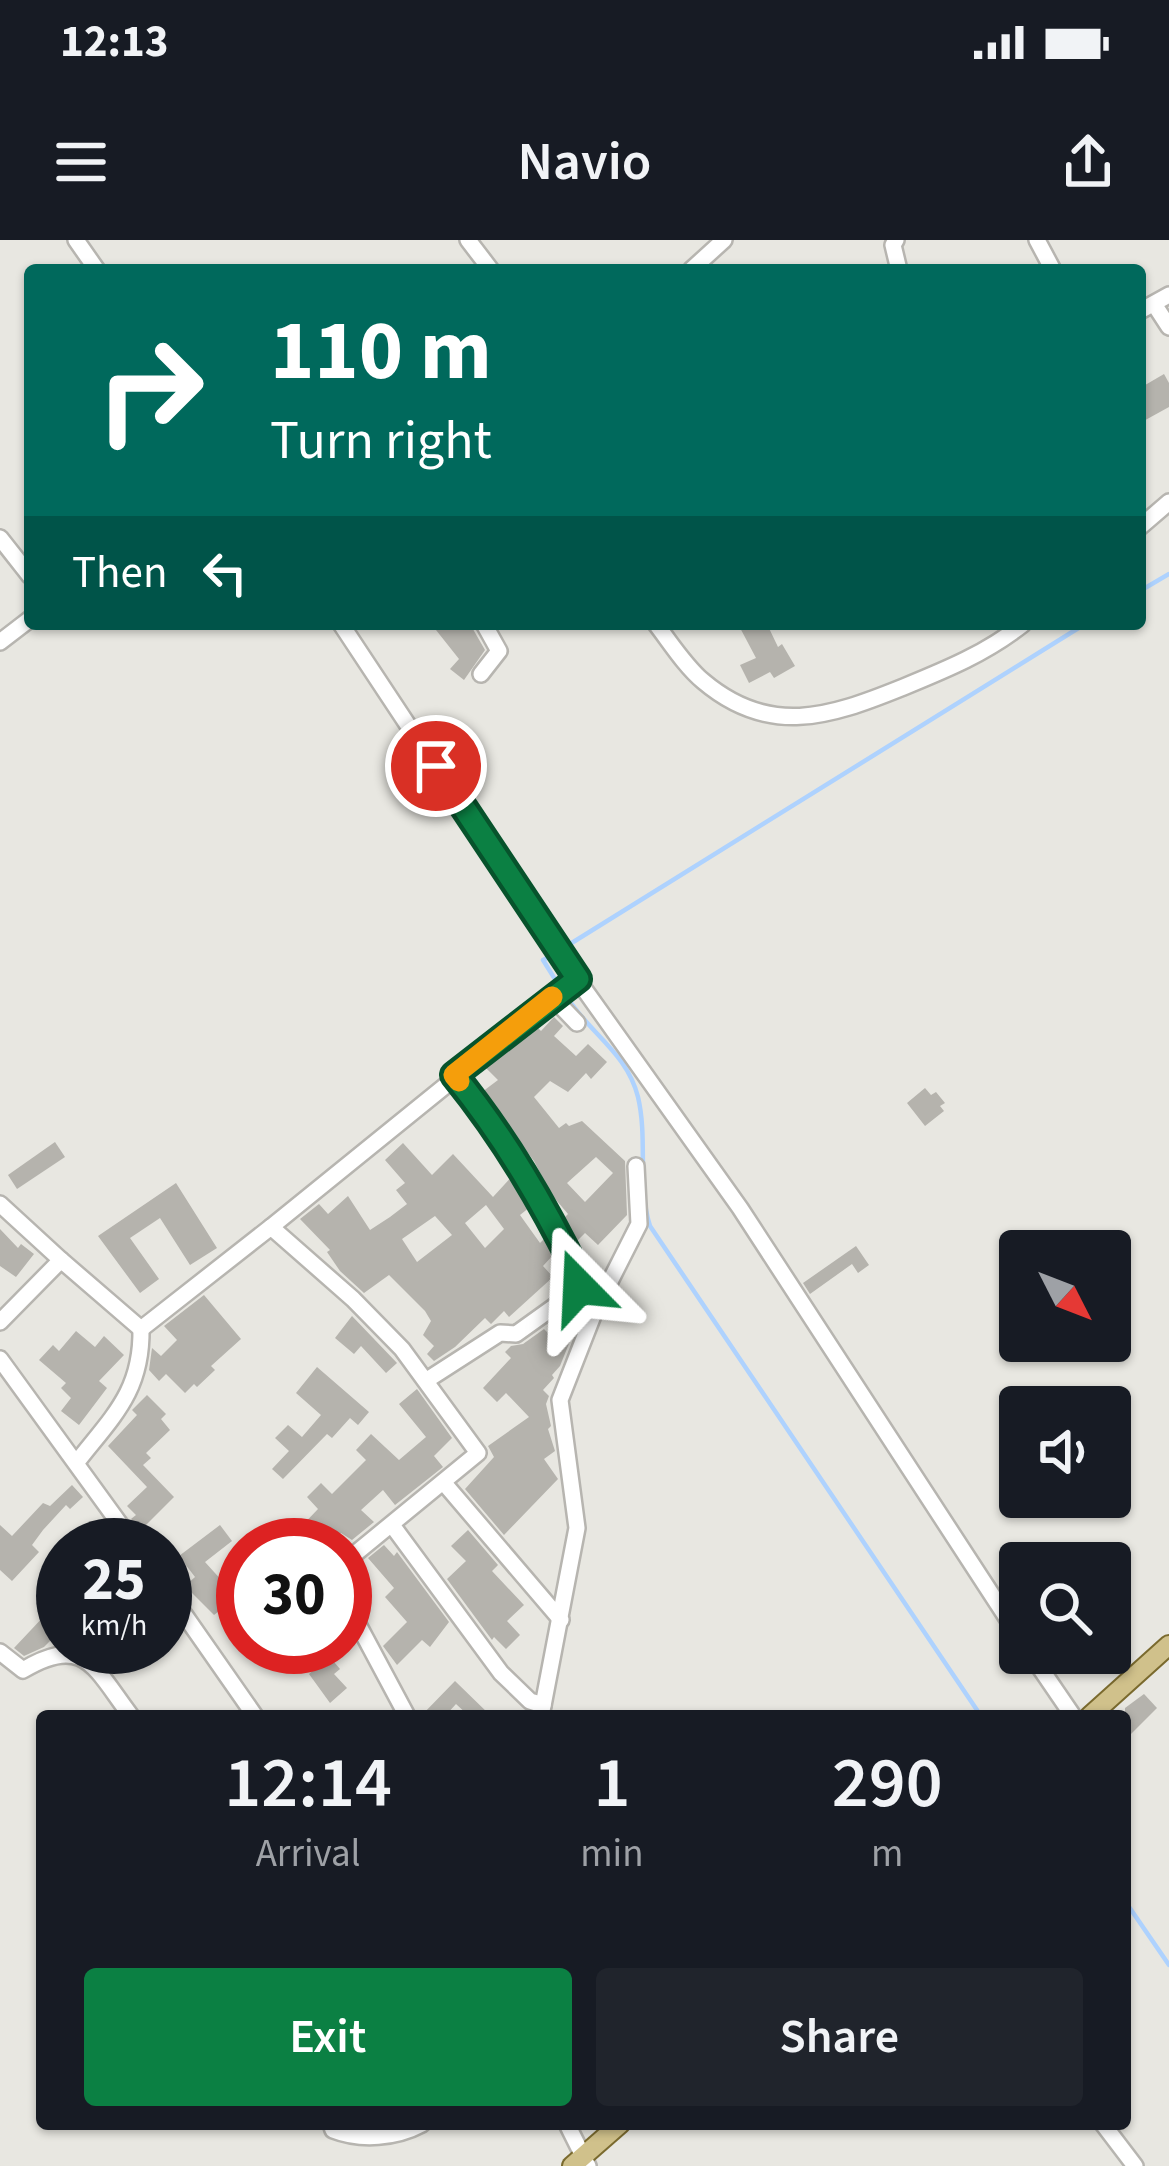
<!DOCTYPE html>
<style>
:root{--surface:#171b24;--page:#20242c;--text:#f1f3f6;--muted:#9ea1a6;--accent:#0b8043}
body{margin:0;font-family:"Source Sans 3",sans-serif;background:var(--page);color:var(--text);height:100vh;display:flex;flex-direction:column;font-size:45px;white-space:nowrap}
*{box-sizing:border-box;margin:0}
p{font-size:39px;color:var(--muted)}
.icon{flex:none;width:66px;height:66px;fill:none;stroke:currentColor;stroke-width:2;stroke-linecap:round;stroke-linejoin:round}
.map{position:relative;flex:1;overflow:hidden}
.details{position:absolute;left:36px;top:1470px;width:1095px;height:420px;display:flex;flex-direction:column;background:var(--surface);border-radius:12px;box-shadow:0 3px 9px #0004}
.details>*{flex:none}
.banner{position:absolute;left:24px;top:24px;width:1122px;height:366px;border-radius:12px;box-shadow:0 3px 9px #0004;background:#00695c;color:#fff;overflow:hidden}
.needle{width:78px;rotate:132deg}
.buttons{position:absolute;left:999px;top:990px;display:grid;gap:24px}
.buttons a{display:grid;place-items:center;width:132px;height:132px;border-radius:12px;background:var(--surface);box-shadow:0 3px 9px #0004;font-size:60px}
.speed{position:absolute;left:36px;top:1278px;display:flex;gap:24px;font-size:60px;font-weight:700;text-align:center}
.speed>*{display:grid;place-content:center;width:156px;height:156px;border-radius:50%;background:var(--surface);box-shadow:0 3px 9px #0004;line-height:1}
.speed small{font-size:30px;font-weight:400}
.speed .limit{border:18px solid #d22;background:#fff;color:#111}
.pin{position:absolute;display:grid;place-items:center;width:102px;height:102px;color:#fff;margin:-51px;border:6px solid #fff;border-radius:50%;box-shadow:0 3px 12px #0007}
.me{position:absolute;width:132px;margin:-66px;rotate:339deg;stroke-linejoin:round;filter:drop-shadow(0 0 9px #0008)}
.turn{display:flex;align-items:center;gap:42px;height:252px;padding:0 48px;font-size:54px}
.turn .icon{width:156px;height:156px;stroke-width:2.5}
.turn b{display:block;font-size:84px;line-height:102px}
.then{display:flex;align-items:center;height:114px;padding:0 48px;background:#0003;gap:24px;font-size:45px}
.eta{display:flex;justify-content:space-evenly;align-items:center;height:204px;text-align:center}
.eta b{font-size:72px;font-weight:600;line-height:84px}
.primary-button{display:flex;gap:24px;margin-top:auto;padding:24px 48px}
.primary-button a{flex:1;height:138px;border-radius:12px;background:var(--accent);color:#fff;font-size:48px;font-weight:600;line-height:138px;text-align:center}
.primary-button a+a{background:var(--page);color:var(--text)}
.status{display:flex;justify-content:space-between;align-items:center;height:84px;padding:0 60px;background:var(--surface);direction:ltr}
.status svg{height:33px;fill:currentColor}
header{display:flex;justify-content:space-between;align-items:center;height:156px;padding:0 48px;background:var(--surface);font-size:54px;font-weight:600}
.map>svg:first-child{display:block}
</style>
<div class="status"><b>12:13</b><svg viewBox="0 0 49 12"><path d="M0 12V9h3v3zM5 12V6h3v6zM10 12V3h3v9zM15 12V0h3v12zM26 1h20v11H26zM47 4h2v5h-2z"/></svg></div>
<header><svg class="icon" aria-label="menu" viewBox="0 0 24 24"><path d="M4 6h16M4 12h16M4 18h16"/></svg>Navio<svg class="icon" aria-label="share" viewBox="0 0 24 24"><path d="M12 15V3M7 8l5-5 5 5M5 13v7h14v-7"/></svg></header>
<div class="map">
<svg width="1169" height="1926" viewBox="0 0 1169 1926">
<rect width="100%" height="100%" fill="#e8e7e1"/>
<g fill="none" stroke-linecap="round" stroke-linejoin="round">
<g stroke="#aed2fe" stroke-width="4.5">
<polyline points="1140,351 1169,334"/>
<polyline points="562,709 1085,384"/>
<path d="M553,715L543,720C553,736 563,753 574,767C597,798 628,817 638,857C648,899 637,946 650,986L981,1476"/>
<polyline points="1125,1661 1169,1725"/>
</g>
</g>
<g fill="#b5b3ad" fill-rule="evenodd">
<polygon points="1164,134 1169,143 1169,167 1140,183 1140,148"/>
<polygon points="444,384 470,384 485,410 464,440 450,429 459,419 436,390"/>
<polygon points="738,384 767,384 778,407 782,404 795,426 774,438 770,432 749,443 740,425 756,418"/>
<path d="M554,777L563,786L554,796L576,816L588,804L607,822L591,839L586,833L568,852L550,841L534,857L559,888L566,883L569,886L582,881L625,921L627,975L598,1005L585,993L575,1003L563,979L568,974L551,954L534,921L482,852L498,840L486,828L537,787L541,791ZM596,917L613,933L585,962L567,943Z"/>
<polygon points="925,848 931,855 936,852 945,863 940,866 944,871 925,886 907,863"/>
<polygon points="55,902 65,917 17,949 8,935"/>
<path d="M403,903L432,935L453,914L493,957L514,934L530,967L520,975L540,1003L546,997L554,1014L543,1026L553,1037L509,1077L504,1071L491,1084L485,1078L455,1107L434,1121L427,1114L434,1106L423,1095L431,1081L425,1071L389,1035L364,1053L340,1031L327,1012L330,1010L300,979L319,964L328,974L348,956L370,990L390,977L407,964L396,950L405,943L385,920ZM486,965L504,989L485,1008L465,983ZM435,976L452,995L417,1022L402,999Z"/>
<polygon points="176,943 217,1008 190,1025 160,978 130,998 159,1039 140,1053 98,996"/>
<polygon points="0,989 18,1008 21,1004 34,1014 16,1037 0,1026"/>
<polygon points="856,1006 869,1025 858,1033 852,1024 810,1054 803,1043"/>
<polygon points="204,1055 241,1099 211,1126 215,1130 197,1147 194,1144 185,1153 166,1134 159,1141 149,1130 152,1108 161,1116 177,1100 164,1086"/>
<polygon points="352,1076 397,1123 386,1133 361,1106 354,1114 335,1098"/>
<polygon points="544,1089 553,1098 559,1091 570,1101 560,1126 552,1135 554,1138 543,1150 549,1156 546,1164 551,1186 548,1189 555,1211 544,1219 558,1239 504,1295 465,1249 494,1217 488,1206 529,1177 506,1153 497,1162 483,1148 511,1118 505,1112 511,1106 523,1104"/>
<polygon points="76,1091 95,1107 104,1096 124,1115 99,1141 107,1148 79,1185 61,1171 71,1158 61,1148 66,1143 39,1120 53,1105 59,1111"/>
<polygon points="317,1127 369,1172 358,1185 350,1178 332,1198 327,1194 283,1239 272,1229 289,1211 275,1198 288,1185 302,1197 321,1175 296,1153"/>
<polygon points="417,1149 452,1198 434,1216 443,1227 395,1265 383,1250 361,1270 374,1282 352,1300 341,1293 330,1305 313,1305 298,1290 318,1269 307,1257 321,1243 332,1254 366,1220 356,1210 371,1194 399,1220 426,1197 399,1164"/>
<polygon points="147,1155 166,1174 161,1179 170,1190 146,1213 151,1218 143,1225 174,1257 140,1291 131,1279 136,1275 127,1266 147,1247 108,1206 137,1175 132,1170"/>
<polygon points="72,1245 83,1257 70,1269 66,1265 43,1290 32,1305 39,1312 12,1341 0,1330 0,1285 12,1296 43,1263 50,1266"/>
<polygon points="220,1285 232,1301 205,1322 224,1343 234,1335 243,1352 214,1375 185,1346 195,1337 179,1316"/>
<polygon points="468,1290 498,1325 492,1331 524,1365 507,1381 520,1395 506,1409 494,1397 492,1400 447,1339 466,1321 451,1306"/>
<polygon points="384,1305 394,1316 397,1312 449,1382 430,1407 422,1400 397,1425 383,1406 407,1382 385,1357 394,1348 368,1318"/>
<polygon points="46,1374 63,1393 56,1402 52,1399 44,1407 24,1416 14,1408"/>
<polygon points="329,1416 340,1429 334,1434 347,1448 330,1463 309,1434"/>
<polygon points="455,1441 491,1476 469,1476 456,1464 445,1476 421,1476"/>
<polygon points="1144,1454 1157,1468 1125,1500 1125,1468"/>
</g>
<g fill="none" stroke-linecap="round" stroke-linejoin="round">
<g stroke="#b7b5b0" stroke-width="20">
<g id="minor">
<polyline points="76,0 97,30"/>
<polyline points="468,0 491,30"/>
<polyline points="896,0 893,5 899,30"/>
<polyline points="1037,0 1053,30"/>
<polyline points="691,30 724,0"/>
<polyline points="1154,64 1169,87"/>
<polyline points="1140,71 1169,55"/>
<polyline points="1140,287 1169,262"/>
<polyline points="0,298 30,336"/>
<polyline points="341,384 562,718 740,968 1020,1398"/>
<path d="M656,384C670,402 685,426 703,441C769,497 829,477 901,448C945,430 985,414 1023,384"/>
<polyline points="0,402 30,379"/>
<polyline points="481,434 499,411 484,384"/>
<polyline points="552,757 577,783"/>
<polyline points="0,964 61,1020"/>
<polyline points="271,987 577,739"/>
<polyline points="0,1082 61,1020 141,1089 271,987 353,1059 402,1109 478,1213 345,1322"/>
<polyline points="0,1119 135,1305"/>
<polyline points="427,1140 500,1093 516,1094 576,1051 581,1041 524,928 455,835"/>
<path d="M77,1222C113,1176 142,1151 141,1089"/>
<polyline points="444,1243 561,1380"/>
<polyline points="392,1285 501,1433 530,1461 543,1465"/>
<polyline points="165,1347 255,1476"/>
<polyline points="345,1360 407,1476"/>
<path d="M0,1412L23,1430C85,1393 95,1429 131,1476"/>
<polyline points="1030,1413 1073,1476"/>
<polyline points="541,1476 577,1288 560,1160 594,1073 639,984 636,926"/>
<path d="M331,1884L333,1890C361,1901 396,1898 422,1884"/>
<polyline points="567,1884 588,1926"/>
<polyline points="1103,1884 1135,1926"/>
</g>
</g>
<g stroke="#7a6a2e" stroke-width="22">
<g id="major">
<polyline points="1090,1476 1169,1405"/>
<polyline points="572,1926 620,1884"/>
</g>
</g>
<use href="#minor" stroke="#fff" stroke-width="15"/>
<use href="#major" stroke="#d0c18b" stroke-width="18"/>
</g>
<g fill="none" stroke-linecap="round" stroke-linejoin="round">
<g stroke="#07532c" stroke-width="30">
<path id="route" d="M436,526L578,739L454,835C506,899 544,965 580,1038L579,1047"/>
</g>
<use href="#route" stroke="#0b8043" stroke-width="21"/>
<polyline stroke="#f59e0b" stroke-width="21" points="459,841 454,835 552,757"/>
</g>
</svg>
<div class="buttons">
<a><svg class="needle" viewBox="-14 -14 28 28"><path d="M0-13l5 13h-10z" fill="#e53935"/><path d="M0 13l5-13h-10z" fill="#9ea1a6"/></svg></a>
<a><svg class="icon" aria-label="sound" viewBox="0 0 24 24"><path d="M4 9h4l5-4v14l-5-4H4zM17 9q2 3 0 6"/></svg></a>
<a><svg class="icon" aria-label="search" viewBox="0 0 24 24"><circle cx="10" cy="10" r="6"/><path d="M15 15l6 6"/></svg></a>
</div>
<div class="speed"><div>25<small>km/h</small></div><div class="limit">30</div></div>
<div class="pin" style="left:436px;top:526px;background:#d93025"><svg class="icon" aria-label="arrive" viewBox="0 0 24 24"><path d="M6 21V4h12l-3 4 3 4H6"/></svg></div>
<svg class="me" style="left:579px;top:1047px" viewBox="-20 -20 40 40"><path d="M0-17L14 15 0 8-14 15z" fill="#0b8043" stroke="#fff" stroke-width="4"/></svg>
<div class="banner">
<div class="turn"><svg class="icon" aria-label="right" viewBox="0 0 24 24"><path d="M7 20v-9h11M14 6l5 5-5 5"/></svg><div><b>110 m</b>Turn right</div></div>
<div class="then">Then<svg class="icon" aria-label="left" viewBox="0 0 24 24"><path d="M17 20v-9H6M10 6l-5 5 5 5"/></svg></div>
</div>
<section class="details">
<div class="eta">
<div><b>12:14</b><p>Arrival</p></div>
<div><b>1</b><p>min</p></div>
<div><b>290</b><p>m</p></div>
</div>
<div class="primary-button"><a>Exit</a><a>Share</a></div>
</section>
</div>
